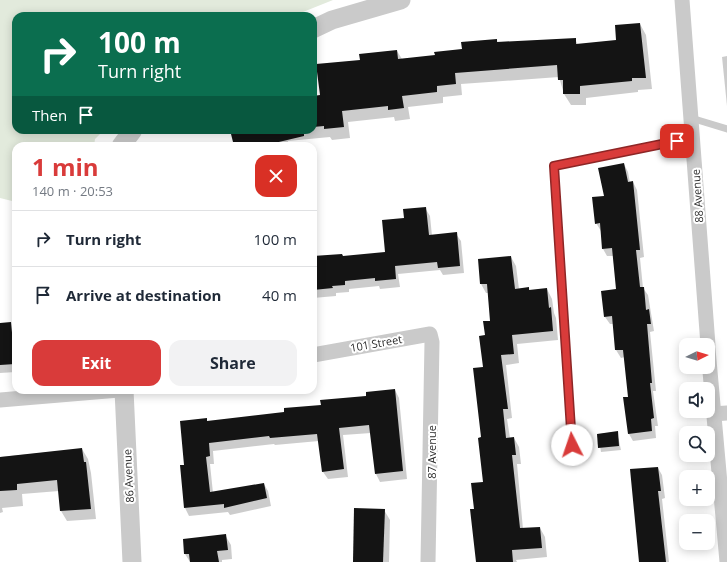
<!DOCTYPE html>
<meta charset="utf-8">
<style>
:root{--surface:#fff;--page:#f2f2f3;--text:#1f2937;--muted:#747a83;--line:#e0e1e3;--accent:#d93b3a}
body{margin:0;font-family:"Open Sans",sans-serif;background:var(--page);color:var(--text);height:100vh;display:flex;flex-direction:column;font-size:15px;white-space:nowrap}
*{box-sizing:border-box;margin:0}
p{font-size:13px;color:var(--muted)}
.icon{flex:none;width:22px;height:22px;fill:none;stroke:currentColor;stroke-width:2;stroke-linecap:round;stroke-linejoin:round}
.map{position:relative;flex:1;overflow:hidden}
.side{position:absolute;left:12px;top:142px;width:305px;height:252px;display:flex;flex-direction:column;background:var(--surface);border-radius:12px;box-shadow:0 2px 10px #0003}
.side>*{flex:none}
.top-card{position:absolute;left:12px;top:12px;width:305px;height:122px;border-radius:12px;box-shadow:0 2px 10px #0003;background:#0b6e4f;color:#fff;overflow:hidden}
.needle{width:26px;rotate:85deg}
.buttons{position:absolute;left:679px;top:338px;display:grid;gap:8px}
.buttons a{display:grid;place-items:center;width:36px;height:36px;border-radius:8px;background:var(--surface);box-shadow:0 2px 10px #0003;font-size:20px}
.pin{position:absolute;display:grid;place-items:center;width:34px;height:34px;color:#fff;margin:-17px;border-radius:8px;box-shadow:0 2px 6px #0006}
.me{position:absolute;width:44px;margin:-22px;rotate:356deg;stroke-linejoin:round;filter:drop-shadow(0 0 3px #0008)}
.turn{display:flex;align-items:center;gap:14px;height:84px;padding:0 20px;font-size:18px}
.turn .icon{width:52px;height:52px;stroke-width:2.5}
.turn b{display:block;font-size:28px;line-height:34px}
.then{display:flex;align-items:center;height:38px;padding:0 20px;background:#0003;gap:8px;font-size:15px}
.round{display:grid;place-items:center;flex:none;width:42px;height:42px;border-radius:12px;background:var(--page)}
.summary{display:flex;align-items:center;justify-content:space-between;height:68px;padding:0 20px}
h1{font-size:24px;font-weight:700;line-height:30px;color:var(--accent)}
.primary-button{display:flex;gap:8px;margin-top:auto;padding:8px 20px}
.primary-button a{flex:1;height:46px;border-radius:12px;background:var(--accent);color:#fff;font-size:16px;font-weight:700;line-height:46px;text-align:center}
.primary-button a+a{background:var(--page);color:var(--text)}
ul{padding:0;list-style:none}
li{display:flex;align-items:center;gap:12px;height:56px;padding:0 20px;border-top:1px solid var(--line)}
li div{flex:1}
li b{display:block;font-size:15px}
li em{font-style:normal}
.map>svg:first-child{display:block}
</style>
<div class="map">
<svg width="727" height="562" viewBox="0 0 727 562">
<rect width="100%" height="100%" fill="#fff"/>
<polygon fill="#e2eadc" points="0,0 333,0 293,16 16,16 16,130 104,130 95,139 94,146 16,146 16,202 0,198"/>
<g fill="#0003">
<polygon points="640,24 646,35 652,89 638,90 638,92 586,98 586,105 571,105 564,94 559,77 461,84 462,95 443,97 443,103 408,107 410,119 395,121 394,117 348,122 350,138 332,140 330,137 288,141 289,146 235,146 231,130 313,130 313,97 321,96 361,61 397,51 402,59 436,56 497,40 498,43 575,39 578,45 617,41"/>
<polygon points="727,56 727,106 722,57"/>
<polygon points="624,164 628,172 630,183 633,182 637,190 644,257 640,258 643,288 648,295 654,331 650,332 656,391 653,391 658,426 655,426 656,438 633,441 629,434 629,397 625,357 621,358 616,350 614,324 610,324 605,317 617,290 613,256 607,256 603,249 601,231 596,223 605,197"/>
<polygon points="425,208 430,216 432,236 456,234 461,241 464,273 443,275 440,270 398,274 400,287 380,289 379,286 349,289 349,292 336,293 336,296 313,298 313,257 343,257 386,253 405,218"/>
<polygon points="511,257 516,266 519,289 529,288 530,291 547,289 552,299 554,313 556,318 558,340 517,344 519,363 506,365 512,418 507,419 510,438 514,438 519,447 521,464 517,464 523,529 540,528 545,537 547,557 516,560 517,562 477,562 475,510 484,483 484,368 486,336 491,322 488,293 486,293 481,284"/>
<polygon points="11,335 16,343 16,372 0,373 0,336"/>
<polygon points="395,390 399,398 407,479 380,482 376,474 371,433 343,435 348,477 328,479 323,472 319,441 275,445 274,444 213,451 214,464 210,464 213,493 264,484 268,491 271,506 230,515 228,512 189,516 185,508 181,466 185,466 206,419 208,422 285,413"/>
<polygon points="617,432 621,450 601,452 598,434"/>
<polygon points="82,449 88,459 91,473 96,519 67,521 61,511 59,491 22,494 23,506 2,508 3,512 0,513 0,457"/>
<polygon points="658,468 662,475 665,498 662,499 669,562 640,562"/>
<polygon points="384,510 390,520 389,562 354,562"/>
<polygon points="225,535 231,545 232,559 222,560 222,562 190,562 185,554"/>
</g>
<g fill="#141414">
<polygon points="640,23 646,78 632,78 632,81 580,86 580,94 563,94 563,80 558,80 557,65 455,73 456,84 437,86 437,92 402,96 404,108 388,110 388,106 342,111 344,127 324,129 324,126 313,127 313,96 320,95 316,64 360,60 359,54 397,50 398,59 435,55 434,52 462,49 461,42 497,39 497,42 576,38 576,44 616,40 615,25"/>
<polygon points="230,130 304,130 304,136 262,146 234,146"/>
<polygon points="624,163 628,182 633,181 640,250 636,250 640,287 644,287 646,310 649,309 651,324 647,324 652,383 650,383 654,418 651,419 652,431 628,434 623,397 628,397 623,350 615,350 612,316 604,317 601,291 616,289 612,248 602,249 600,223 595,224 592,197 604,196 598,168"/>
<polygon points="426,207 429,235 457,232 460,266 438,268 437,262 395,266 396,279 375,281 375,278 345,281 345,285 332,286 333,288 313,290 313,256 342,254 343,256 385,252 382,220 404,218 403,209"/>
<polygon points="511,256 515,289 529,287 529,290 547,288 549,308 551,307 553,331 512,335 514,354 501,355 508,409 503,409 506,438 514,437 516,455 512,455 520,528 540,527 542,548 512,550 513,562 476,562 470,509 474,509 471,483 483,482 478,438 481,437 473,368 483,367 479,336 485,335 483,321 490,321 487,284 480,284 478,259"/>
<polygon points="11,322 15,364 0,365 0,323"/>
<polygon points="395,389 403,471 375,474 369,425 339,428 344,469 322,472 317,434 270,438 269,436 209,443 210,456 206,457 210,492 264,483 267,498 224,508 224,504 184,508 180,465 184,465 180,421 207,418 207,421 284,412 284,408 321,405 320,400 366,396 366,392"/>
<polygon points="618,431 619,446 598,448 597,434"/>
<polygon points="82,448 84,462 86,462 91,509 60,511 57,480 17,484 17,490 0,491 0,457"/>
<polygon points="658,467 661,491 658,491 666,562 639,562 630,469"/>
<polygon points="354,508 385,509 383,562 353,562"/>
<polygon points="226,534 228,550 217,551 219,562 190,562 189,554 184,554 183,539"/>
</g>
<g fill="none" stroke-linecap="round" stroke-linejoin="round">
<g stroke="#cacaca" stroke-width="7">
<polyline points="691,118 727,129"/>
<polyline points="572,445 554,166 692,138"/>
</g>
<g stroke="#cacaca" stroke-width="15">
<polyline points="682,0 708,345"/>
<polyline points="708,349 727,562"/>
<polyline points="313,355 430,334 432,342 428,562"/>
<polyline points="0,400 119,390"/>
<polyline points="713,414 727,413"/>
</g>
<g stroke="#cacaca" stroke-width="19">
<polyline points="313,29 332,20 401,0"/>
<polyline points="121,146 133,130"/>
<polyline points="124,390 132,562"/>
</g>
</g>
<g fill="none" stroke-linecap="round" stroke-linejoin="round">
<g stroke="#8d2626" stroke-width="10">
<polyline id="route" points="572,445 554,166 677,141"/>
</g>
<use href="#route" stroke="#d93b3a" stroke-width="7"/>
</g>
<g text-anchor="middle" dominant-baseline="central" stroke-width="4" stroke-linejoin="round" paint-order="stroke">
<g font-size="11" fill="#2d2d2d" stroke="#fff">
<text transform="translate(697 196) rotate(-94)">88 Avenue</text>
<text transform="translate(376 343) rotate(-10)">101 Street</text>
<text transform="translate(431 452) rotate(-90)">87 Avenue</text>
<text transform="translate(128 476) rotate(-93)">86 Avenue</text>
</g>
</g>
</svg>
<div class="buttons">
<a><svg class="needle" viewBox="-14 -14 28 28"><path d="M0-13l5 13h-10z" fill="#e53935"/><path d="M0 13l5-13h-10z" fill="#747a83"/></svg></a>
<a><svg class="icon" aria-label="sound" viewBox="0 0 24 24"><path d="M4 9h4l5-4v14l-5-4H4zM17 9q2 3 0 6"/></svg></a>
<a><svg class="icon" aria-label="search" viewBox="0 0 24 24"><circle cx="10" cy="10" r="6"/><path d="M15 15l6 6"/></svg></a>
<a>+</a>
<a>−</a>
</div>
<div class="pin" style="left:677px;top:141px;background:#d93025"><svg class="icon" aria-label="arrive" viewBox="0 0 24 24"><path d="M6 21V4h12l-3 4 3 4H6"/></svg></div>
<svg class="me" style="left:572px;top:445px" viewBox="-20 -20 40 40"><circle r="19" fill="#fff"/><path d="M0-13L10 11 0 6-10 11z" fill="#d93b3a"/></svg>
<div class="top-card">
<div class="turn"><svg class="icon" aria-label="right" viewBox="0 0 24 24"><path d="M7 20v-9h11M14 6l5 5-5 5"/></svg><div><b>100 m</b>Turn right</div></div>
<div class="then">Then<svg class="icon" aria-label="arrive" viewBox="0 0 24 24"><path d="M6 21V4h12l-3 4 3 4H6"/></svg></div>
</div>
<section class="side">
<div class="summary"><div><h1>1 min</h1><p>140 m · 20:53</p></div><a class="round" style="background:#d93025;color:#fff"><svg class="icon" aria-label="close" viewBox="0 0 24 24"><path d="M6 6l12 12M18 6L6 18"/></svg></a></div>
<ul>
<li><svg class="icon" aria-label="right" viewBox="0 0 24 24"><path d="M7 20v-9h11M14 6l5 5-5 5"/></svg><div><b>Turn right</b></div><em>100 m</em></li>
<li><svg class="icon" aria-label="arrive" viewBox="0 0 24 24"><path d="M6 21V4h12l-3 4 3 4H6"/></svg><div><b>Arrive at destination</b></div><em>40 m</em></li>
</ul>
<div class="primary-button"><a>Exit</a><a>Share</a></div>
</section>
</div>
